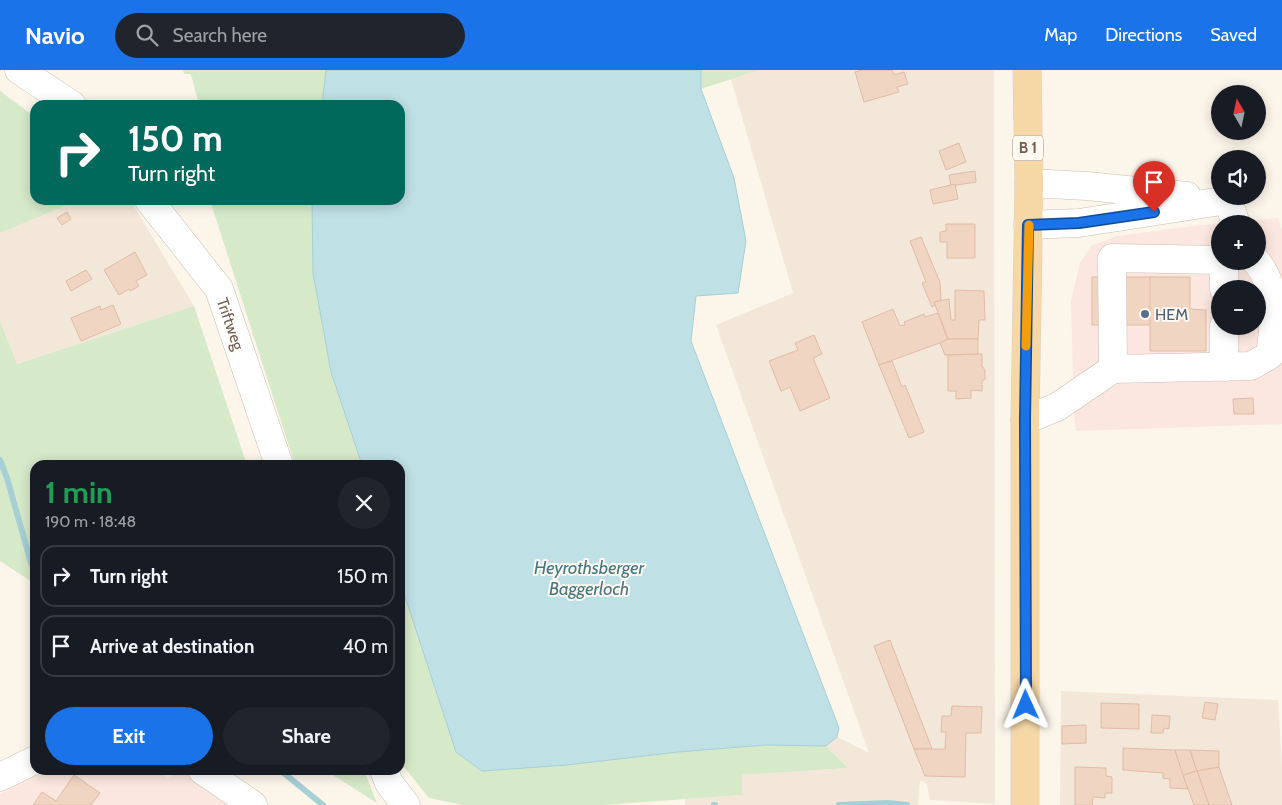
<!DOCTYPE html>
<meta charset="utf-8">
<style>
:root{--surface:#171b24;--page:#20242c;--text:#f1f3f6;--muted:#9ea1a6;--line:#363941;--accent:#1a73e8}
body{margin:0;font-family:Cabin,sans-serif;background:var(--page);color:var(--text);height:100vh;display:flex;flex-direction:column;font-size:19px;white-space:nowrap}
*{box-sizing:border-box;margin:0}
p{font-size:16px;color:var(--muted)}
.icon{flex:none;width:28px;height:28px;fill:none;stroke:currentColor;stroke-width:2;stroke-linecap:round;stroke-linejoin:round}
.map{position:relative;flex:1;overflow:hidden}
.panel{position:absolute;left:30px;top:390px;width:375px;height:315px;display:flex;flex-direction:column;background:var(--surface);border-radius:15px;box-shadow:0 2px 12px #0003}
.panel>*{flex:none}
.hud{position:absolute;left:30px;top:30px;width:375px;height:105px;border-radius:15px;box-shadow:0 2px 12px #0003;background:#00695c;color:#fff;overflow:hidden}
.needle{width:32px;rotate:351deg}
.controls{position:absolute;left:1211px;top:15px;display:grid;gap:10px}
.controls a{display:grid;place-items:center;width:55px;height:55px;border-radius:50%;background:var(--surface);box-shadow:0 2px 12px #0003;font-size:25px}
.pin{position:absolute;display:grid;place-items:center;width:42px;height:42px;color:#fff;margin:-51px -21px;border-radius:50% 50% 50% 0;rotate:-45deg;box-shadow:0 0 5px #0007}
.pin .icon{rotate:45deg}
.me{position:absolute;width:55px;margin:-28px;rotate:359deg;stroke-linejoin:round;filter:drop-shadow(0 0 4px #0008)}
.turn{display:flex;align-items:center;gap:18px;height:105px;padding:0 15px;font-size:22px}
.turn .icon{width:65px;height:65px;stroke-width:2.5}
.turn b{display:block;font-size:35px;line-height:42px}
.round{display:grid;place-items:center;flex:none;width:52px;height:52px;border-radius:26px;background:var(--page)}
.headline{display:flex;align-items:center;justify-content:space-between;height:85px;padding:0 15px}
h1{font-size:30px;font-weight:700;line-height:38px;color:#1e9e55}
.button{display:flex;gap:10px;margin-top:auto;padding:10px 15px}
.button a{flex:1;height:58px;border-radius:30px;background:var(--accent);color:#fff;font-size:20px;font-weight:700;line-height:58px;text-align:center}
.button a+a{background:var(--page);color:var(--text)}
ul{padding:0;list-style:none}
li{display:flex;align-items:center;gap:15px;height:62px;margin:0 10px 8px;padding:0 5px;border:2px solid var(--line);border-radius:15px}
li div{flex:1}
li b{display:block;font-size:19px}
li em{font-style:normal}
header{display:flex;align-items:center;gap:30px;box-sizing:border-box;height:70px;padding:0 25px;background:var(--accent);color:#fff}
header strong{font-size:24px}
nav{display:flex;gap:28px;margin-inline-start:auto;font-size:18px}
.search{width:350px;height:45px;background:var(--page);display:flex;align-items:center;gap:12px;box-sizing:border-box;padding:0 18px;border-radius:28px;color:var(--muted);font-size:19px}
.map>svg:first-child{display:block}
</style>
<header>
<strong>Navio</strong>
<div class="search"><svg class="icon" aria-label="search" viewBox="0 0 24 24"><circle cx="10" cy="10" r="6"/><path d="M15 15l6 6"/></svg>Search here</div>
<nav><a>Map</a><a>Directions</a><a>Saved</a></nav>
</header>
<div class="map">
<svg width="1282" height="735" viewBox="0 0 1282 735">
<rect width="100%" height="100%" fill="#fcf5ea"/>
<g fill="#f3e7d9">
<polygon points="759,0 994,0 995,734 930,730 927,714 920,710 918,735 685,735 685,729 742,725 741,705 848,698 826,676 837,667 869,683 716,255 793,223 731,9"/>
<polygon points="79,130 130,130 194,236 16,294 0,251 0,163"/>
<polygon points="1061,621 1278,630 1282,697 1282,735 1060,735"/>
</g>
<g fill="#fbe7df" fill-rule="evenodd">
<path d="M1278,148L1282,160V354L1076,361L1074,343L1071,232L1080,193L1091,176L1117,166L1193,156ZM1220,154H1258V191H1220ZM1220,219H1258V256H1220Z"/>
<polygon points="49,700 159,700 167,708 183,700 234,735 0,735 0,724"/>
</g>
<g fill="#d6e9c9">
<polygon points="183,0 326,0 322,35 199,35 191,4 184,4"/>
<polygon points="701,0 759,0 701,19"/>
<polygon points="0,21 35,47 35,130 79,130 0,163"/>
<polygon points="210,130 312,130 313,203 331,302 362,395 295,395"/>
<polygon points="194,236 247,395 35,395 35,514 0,491 0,251 17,294"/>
<polygon points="400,511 456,681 678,682 765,675 826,676 848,698 742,705 742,725 603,735 463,735 429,728 400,692"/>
<polygon points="325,700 364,700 377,733"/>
</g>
<polygon fill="#bfe0e5" stroke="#a6cfd6" points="326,0 701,0 701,19 734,108 746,171 738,223 696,226 691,271 839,658 837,667 826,676 765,675 678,682 567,695 482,701 456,682 400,511 400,395 362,395 331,302 313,203 312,130 400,130 400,35 322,35"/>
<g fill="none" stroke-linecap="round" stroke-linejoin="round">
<g stroke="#a6cfd6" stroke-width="6">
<polyline points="0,390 7,408 31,493 35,501"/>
<polyline points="280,700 323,735"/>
<polyline points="714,735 715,735"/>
<polyline points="839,735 888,733 907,735"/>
</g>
</g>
<g fill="#f0d5c3" stroke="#e2bba4">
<polygon points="862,0 892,0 894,5 904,2 908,14 897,17 899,22 864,32 855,2"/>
<polygon points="959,73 966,92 946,100 939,81"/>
<polygon points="975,101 976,112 951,116 949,105"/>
<polygon points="955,114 958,129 933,134 930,120"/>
<polygon points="67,142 71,149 62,155 57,148"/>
<polygon points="946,154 975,154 975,188 947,188 947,172 940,172 940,162 946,161"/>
<polygon points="921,167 940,212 941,230 934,232 935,235 932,237 922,213 926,212 910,171"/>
<polygon points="135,182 147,205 136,211 139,216 130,221 129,219 119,225 104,200"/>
<polygon points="86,200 92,209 71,221 66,211"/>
<rect x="1092" y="207" width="60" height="48"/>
<polygon points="1150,207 1190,207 1190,239 1206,240 1206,281 1150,281"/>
<polygon points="955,220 984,221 985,250 979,250 978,269 948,269 934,232 949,229 951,250 955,250"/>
<rect x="1213" y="220" width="7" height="31"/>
<polygon points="113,235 121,254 81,271 71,248 100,236 101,240"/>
<polygon points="893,239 900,256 905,255 904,252 924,244 925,247 938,243 948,270 879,295 862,252"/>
<polygon points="814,265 822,284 813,288 830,328 800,341 790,317 781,321 769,291 798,280 795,273"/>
<polygon points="948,269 978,269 978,284 945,285 940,273"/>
<polygon points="982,284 982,296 985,300 985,309 982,311 982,321 971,320 971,328 956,329 956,321 948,321 948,285"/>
<polygon points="892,291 902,317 905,315 924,362 909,368 879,295"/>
<polygon points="1253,328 1254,344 1234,344 1233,329"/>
<polygon points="890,570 932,679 914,679 874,576"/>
<polygon points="1205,632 1218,634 1215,650 1202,648"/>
<polygon points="1101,633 1139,634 1139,659 1101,658"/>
<polygon points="952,636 982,637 981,663 966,663 965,707 925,706 914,679 945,679 946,662 941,662 942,646 951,646"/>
<polygon points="1152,645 1170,646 1169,659 1164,658 1163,663 1151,663"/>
<polygon points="1086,655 1086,673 1062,674 1062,656"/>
<polygon points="1123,678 1175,680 1188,719 1170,718 1170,709 1163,708 1163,703 1123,700"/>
<polygon points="1175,680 1190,680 1197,701 1183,705"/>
<polygon points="1190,680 1219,681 1219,697 1197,701"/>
<polygon points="1075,697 1106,698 1106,706 1112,707 1112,723 1105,723 1105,728 1093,727 1092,735 1075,735"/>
<polygon points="1219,697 1232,735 1209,735 1197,701"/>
<polygon points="1197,701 1209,735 1194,735 1183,705"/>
<polygon points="74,705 100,723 91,735 33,735 42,722 56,731"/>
</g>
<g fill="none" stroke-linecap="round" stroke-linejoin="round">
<g stroke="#cebdb0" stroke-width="29">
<g id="minor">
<polyline points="19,0 72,35"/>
<polyline points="1029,113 1087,116 1187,126"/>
<path id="s1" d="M149,130L219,219L279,395"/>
<polyline points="1228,130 1236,154"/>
<polyline points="1028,155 1079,153 1228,130"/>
<path d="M1220,190L1112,188L1113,299L1251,296L1270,285C1275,254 1278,217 1256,191"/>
<polyline points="1224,191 1224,219"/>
<polyline points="1224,256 1224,297"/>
<polyline points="1025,350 1057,337 1113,299"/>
<polyline points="202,700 253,735"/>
<polyline points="384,700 389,713 406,735"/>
<polyline points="0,707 35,690"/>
</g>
</g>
<g stroke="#d9d1cd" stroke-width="29">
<polyline id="major" points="1025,735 1025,350 1029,113 1027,0"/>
</g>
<use href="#minor" stroke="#fff" stroke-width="28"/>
<use href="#major" stroke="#f6d8a7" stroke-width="28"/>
</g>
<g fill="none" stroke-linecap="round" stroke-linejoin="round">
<g stroke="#114b97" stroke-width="12">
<polyline id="route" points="1026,635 1025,350 1028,155 1079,153 1154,142"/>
</g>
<use href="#route" stroke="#1a73e8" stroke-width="9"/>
<polyline stroke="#f59e0b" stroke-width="9" points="1026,276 1029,155"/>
</g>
<circle fill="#5c6f8a" stroke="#fef9f1" stroke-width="2" cx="1145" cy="244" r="5"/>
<g text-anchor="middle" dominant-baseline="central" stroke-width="4" stroke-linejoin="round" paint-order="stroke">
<rect fill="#fef9f1" stroke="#9f8b7f" stroke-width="1" x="1013" y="65.5" width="30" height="25" rx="4"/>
<g font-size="15" font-weight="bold" fill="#765c4e">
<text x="1028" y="78">B 1</text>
</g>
<g font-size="16" fill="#4e5e75" stroke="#fef9f1" text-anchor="start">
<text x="1155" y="244">HEM</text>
</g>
<g font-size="16" fill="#765c4e" stroke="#fef9f1">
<text stroke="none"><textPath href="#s1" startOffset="150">Triftweg</textPath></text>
</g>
<g font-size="18" font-style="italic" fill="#457781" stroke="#fef9f1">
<text x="589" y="498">Heyrothsberger<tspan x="589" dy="21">Baggerloch</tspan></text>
</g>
</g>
</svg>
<div class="controls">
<a><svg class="needle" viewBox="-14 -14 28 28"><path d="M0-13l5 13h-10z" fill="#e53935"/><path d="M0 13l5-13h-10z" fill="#9ea1a6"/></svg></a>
<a><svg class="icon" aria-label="sound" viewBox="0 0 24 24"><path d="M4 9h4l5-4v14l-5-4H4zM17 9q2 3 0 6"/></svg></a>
<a>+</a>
<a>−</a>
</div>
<div class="pin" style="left:1154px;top:142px;background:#d93025"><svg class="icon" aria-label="arrive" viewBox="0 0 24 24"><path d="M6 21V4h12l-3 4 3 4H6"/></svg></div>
<svg class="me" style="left:1026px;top:635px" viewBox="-20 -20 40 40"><path d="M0-17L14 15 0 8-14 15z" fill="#1a73e8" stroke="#fff" stroke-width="4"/></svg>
<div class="hud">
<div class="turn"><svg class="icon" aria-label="right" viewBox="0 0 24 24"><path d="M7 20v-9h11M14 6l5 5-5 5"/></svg><div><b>150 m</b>Turn right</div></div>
</div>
<section class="panel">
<div class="headline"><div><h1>1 min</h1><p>190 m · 18:48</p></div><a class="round"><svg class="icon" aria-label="close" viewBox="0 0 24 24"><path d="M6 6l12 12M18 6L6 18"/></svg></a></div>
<ul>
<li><svg class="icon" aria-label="right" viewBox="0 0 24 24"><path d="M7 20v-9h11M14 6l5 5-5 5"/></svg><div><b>Turn right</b></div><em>150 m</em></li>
<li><svg class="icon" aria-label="arrive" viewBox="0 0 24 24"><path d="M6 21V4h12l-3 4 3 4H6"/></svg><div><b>Arrive at destination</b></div><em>40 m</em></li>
</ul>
<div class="button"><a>Exit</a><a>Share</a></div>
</section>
</div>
